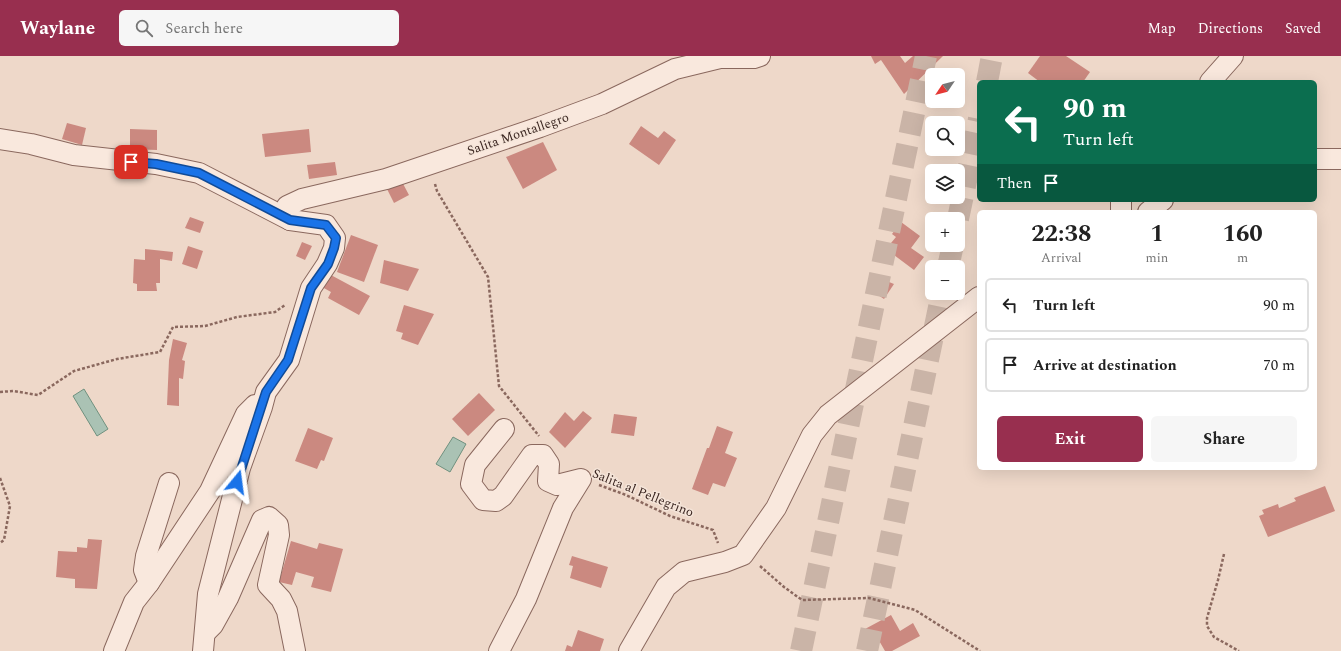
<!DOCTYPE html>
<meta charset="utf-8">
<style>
:root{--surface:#fff;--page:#f6f6f6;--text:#222;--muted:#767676;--line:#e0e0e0;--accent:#982f4f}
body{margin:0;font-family:Spectral,serif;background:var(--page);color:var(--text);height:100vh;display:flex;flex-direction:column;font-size:15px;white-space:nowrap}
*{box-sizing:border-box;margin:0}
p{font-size:13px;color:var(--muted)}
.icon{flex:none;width:22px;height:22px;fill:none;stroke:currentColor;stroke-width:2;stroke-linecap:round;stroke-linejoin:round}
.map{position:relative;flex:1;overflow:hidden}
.sheet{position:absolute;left:977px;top:154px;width:340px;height:260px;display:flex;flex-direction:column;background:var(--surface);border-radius:6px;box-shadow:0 4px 16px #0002}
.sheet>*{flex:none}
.banner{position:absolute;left:977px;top:24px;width:340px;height:122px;border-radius:6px;box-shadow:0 4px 16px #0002;background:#0b6e4f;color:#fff;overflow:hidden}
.needle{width:26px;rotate:235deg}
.buttons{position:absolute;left:925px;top:12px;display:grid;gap:8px}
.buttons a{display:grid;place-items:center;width:40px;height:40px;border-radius:6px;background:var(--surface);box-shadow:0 4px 16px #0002;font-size:20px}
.pin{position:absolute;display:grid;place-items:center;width:34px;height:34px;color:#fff;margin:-17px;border-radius:8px;box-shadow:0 2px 6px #0006}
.me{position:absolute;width:44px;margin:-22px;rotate:16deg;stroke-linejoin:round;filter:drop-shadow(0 0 3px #0008)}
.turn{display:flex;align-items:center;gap:14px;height:84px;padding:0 20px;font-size:18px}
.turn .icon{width:52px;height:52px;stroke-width:2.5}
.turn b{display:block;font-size:28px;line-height:34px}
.then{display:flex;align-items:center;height:38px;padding:0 20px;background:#0003;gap:8px;font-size:15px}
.eta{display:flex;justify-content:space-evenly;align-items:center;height:68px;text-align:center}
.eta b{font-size:24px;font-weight:700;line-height:28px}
.primary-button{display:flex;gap:8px;margin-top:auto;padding:8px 20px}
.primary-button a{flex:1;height:46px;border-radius:6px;background:var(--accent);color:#fff;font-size:16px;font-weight:700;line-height:46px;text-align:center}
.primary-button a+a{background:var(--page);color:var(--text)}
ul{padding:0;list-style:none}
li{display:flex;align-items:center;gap:12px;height:54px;margin:0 8px 6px;padding:0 12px;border:2px solid var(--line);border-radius:6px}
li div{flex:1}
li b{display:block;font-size:15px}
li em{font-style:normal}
header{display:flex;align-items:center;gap:24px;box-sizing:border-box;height:56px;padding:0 20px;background:var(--accent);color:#fff}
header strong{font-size:19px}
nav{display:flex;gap:22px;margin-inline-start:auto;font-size:14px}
.search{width:280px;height:36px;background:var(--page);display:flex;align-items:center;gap:10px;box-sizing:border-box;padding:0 14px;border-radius:6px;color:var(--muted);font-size:15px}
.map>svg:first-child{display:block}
</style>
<header>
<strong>Waylane</strong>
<div class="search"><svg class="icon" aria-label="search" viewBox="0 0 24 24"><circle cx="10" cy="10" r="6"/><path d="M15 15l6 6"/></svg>Search here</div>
<nav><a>Map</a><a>Directions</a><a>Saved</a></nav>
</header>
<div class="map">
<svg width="1341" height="595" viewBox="0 0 1341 595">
<rect width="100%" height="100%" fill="#eed8c9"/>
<g fill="#aac2b4" stroke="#70917f">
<polygon points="84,333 108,373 97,380 73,340"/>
<polygon points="453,381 466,388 450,416 436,408"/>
</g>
<g fill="#cb8980">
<polygon points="871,0 900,0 905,7 913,0 943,0 904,38 881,4 875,8"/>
<polygon points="1040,0 1066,0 1090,16 1083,26 1040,26 1028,17"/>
<polygon points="67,67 86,72 82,89 62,83"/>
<polygon points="641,70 658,82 664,75 676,84 659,109 629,88"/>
<polygon points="130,73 157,74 157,94 130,93"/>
<polygon points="309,73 311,96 265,101 262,78"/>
<polygon points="543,86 557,114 523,133 506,101"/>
<polygon points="335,106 337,119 309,123 307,109"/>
<polygon points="401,124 409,139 394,147 386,131"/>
<polygon points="190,161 204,166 200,177 185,172"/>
<polygon points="901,166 920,180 911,192 924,201 914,214 886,193 896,181 892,178"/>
<polygon points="351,179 378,189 364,226 337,216"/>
<polygon points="302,186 312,190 305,204 296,200"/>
<polygon points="188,190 203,195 197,213 182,208"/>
<polygon points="145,193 173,196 172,205 160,203 160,227 156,227 157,235 137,235 137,228 133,227 134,203 145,204"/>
<polygon points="384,204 419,213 408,235 380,227"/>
<polygon points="329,218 370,240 359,259 328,242 331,236 322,231"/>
<polygon points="879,222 894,228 884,243 872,235"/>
<polygon points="404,249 434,258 418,289 401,283 403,277 396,275"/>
<polygon points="173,283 187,287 182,304 185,305 183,323 179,322 179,350 167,349 169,304"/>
<polygon points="479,337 495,354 468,380 452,363"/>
<polygon points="583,355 592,362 565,392 549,376 565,356 574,365"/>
<polygon points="614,358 637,361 634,380 611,377"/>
<polygon points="717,370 733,376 725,397 737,402 725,431 713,427 708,439 692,433 707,392 709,392"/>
<polygon points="308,372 333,382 324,405 321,404 317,413 295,405"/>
<polygon points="1325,430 1335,455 1268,481 1259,460 1264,458 1262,454 1278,448 1279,452 1296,445 1294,442"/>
<polygon points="88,483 102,484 97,533 75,532 75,523 56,521 58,495 77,496 77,491 87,492"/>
<polygon points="291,485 317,493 319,487 343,493 331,536 311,531 314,521 296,516 292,529 279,526"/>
<polygon points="572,500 608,511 601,532 570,522 573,510 569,509"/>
<polygon points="891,559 900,575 913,567 920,580 892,595 885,595 877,581 871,585 865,573"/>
<polygon points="578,574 604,583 600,595 565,595 567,589 572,591"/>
</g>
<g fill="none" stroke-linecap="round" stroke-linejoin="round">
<g stroke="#cab4a7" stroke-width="22" stroke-dasharray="22 11" stroke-linecap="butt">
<polyline points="987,26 992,0"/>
<polyline points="958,163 979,63"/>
<polyline points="948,211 953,189"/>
<polyline points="801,595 926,0"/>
<polyline points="867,595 942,237"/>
</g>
<g stroke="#8a685e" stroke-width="22">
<g id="minor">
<polyline points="1210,26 1233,0"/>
<polyline points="0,83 31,88 74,99 156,108 199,117 290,164 326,169 335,182 334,192 327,208 311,232 289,304 266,336 262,351 240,412 208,538 203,595"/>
<polyline points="1315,103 1341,103"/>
<polyline points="1121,156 1121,144"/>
<polyline points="1148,156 1163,144"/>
<polyline points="290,164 287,150 302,143 386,123 540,71 602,48 675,13 720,2 754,2 760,0"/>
<polyline points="149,527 144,514 146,500 169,427"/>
<polyline points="205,577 213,569 228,542 262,464 269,461 278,469 279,479 268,529 281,543 287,555 295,595"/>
<polyline points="114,595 134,546 149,527 210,435 246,358 255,349"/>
<polyline points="499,595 526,543 563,452 581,423 557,429 548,425 549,408 543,399 532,399 503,440 496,445 483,444 471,428 475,409 504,373"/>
<polyline points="629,595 666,531 684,516 725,506 743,499 776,452 812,379 828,359 979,241"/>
</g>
</g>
<g stroke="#8a685e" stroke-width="2.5" stroke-dasharray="3 2" stroke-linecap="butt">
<polyline points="435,128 437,135 488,221 499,330 539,380"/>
<polyline points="0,336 13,335 38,339 74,315 117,303 160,296 173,271 205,270 237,261 275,256 285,249"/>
<polyline points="0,422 10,450 4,484 0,487"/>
<polyline points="599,429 626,439 670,460 713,474 718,487"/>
<polyline points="1224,498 1218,524 1207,562 1207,570 1214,581 1239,595"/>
<polyline points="760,510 784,531 802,544 869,542 915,554 980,595"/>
</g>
<use href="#minor" stroke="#f9e8dd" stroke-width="20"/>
</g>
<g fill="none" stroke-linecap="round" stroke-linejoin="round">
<g stroke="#114b97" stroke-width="10">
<polyline id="route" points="131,106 156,108 199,117 290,164 326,169 336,182 334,192 328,208 311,232 288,304 266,336 237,426"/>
</g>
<use href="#route" stroke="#1a73e8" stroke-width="7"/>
</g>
<g text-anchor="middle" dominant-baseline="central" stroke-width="3" stroke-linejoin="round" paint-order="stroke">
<g font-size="13" fill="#3b2621" stroke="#f5e5d9">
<text transform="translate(518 78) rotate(-19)">Salita Montallegro</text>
<text transform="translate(643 437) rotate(22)">Salita al Pellegrino</text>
</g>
</g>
</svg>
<div class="buttons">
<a><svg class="needle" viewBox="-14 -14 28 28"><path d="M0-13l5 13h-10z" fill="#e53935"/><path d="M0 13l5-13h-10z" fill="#767676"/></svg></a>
<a><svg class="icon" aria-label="search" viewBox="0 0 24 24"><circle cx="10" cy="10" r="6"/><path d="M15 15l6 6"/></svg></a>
<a><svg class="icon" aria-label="layers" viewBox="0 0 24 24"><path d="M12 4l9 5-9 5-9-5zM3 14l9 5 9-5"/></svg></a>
<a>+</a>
<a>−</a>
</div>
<div class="pin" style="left:131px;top:106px;background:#d93025"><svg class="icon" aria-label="arrive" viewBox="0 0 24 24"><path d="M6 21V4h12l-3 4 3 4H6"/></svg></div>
<svg class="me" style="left:237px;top:426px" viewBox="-20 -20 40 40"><path d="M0-17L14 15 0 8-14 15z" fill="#1a73e8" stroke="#fff" stroke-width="4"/></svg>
<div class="banner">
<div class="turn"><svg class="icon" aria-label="left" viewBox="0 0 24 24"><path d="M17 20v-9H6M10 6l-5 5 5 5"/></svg><div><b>90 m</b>Turn left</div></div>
<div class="then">Then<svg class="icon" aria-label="arrive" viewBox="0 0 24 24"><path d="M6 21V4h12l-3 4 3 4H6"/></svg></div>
</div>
<section class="sheet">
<div class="eta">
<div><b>22:38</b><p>Arrival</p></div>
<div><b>1</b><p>min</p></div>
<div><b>160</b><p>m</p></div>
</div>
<ul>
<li><svg class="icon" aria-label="left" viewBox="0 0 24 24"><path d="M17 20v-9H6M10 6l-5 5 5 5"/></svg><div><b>Turn left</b></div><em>90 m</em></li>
<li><svg class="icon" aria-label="arrive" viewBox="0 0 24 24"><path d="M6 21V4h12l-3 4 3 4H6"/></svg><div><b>Arrive at destination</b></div><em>70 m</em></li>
</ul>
<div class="primary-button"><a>Exit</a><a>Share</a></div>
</section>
</div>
